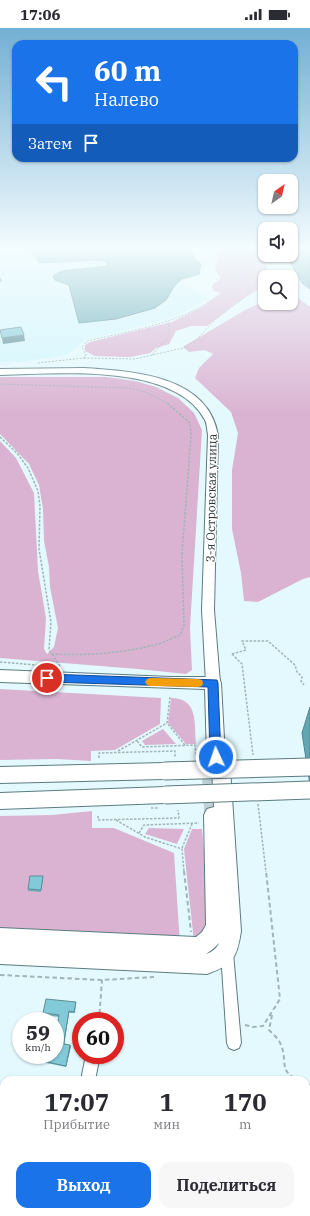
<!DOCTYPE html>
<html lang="ru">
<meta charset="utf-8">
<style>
:root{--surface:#fff;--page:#f7f7f7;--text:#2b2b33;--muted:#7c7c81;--accent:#1a73e8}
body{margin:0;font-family:"IBM Plex Serif",serif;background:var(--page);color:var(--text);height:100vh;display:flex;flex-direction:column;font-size:15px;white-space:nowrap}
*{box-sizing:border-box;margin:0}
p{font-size:13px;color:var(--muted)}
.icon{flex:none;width:22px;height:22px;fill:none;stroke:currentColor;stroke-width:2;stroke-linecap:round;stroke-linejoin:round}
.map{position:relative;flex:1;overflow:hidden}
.sheet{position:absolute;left:0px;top:1048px;width:310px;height:140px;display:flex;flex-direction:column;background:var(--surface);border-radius:12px 12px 0 0;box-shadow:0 1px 3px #0004}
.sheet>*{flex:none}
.top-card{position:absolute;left:12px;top:12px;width:286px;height:122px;border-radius:12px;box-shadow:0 1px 3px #0004;background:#1a73e8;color:#fff;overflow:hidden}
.needle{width:26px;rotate:34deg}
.tools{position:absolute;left:258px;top:146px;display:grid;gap:8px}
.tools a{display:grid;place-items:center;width:40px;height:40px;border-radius:8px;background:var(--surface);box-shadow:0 1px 3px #0004;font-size:20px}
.speed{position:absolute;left:12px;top:984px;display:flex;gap:8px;font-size:20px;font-weight:700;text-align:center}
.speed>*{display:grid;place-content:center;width:52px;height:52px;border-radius:50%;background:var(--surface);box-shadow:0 1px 3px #0004;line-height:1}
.speed small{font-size:10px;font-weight:400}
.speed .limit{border:6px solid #d22;background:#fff;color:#111}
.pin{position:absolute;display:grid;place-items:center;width:34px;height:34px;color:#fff;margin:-17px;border:2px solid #fff;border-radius:50%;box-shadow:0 1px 4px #0007}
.me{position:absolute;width:44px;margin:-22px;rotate:357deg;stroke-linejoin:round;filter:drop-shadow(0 0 3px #0008)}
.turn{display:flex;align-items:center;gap:14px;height:84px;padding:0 16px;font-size:18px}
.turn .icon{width:52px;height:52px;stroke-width:2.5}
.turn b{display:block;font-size:28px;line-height:34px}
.then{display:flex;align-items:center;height:38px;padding:0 16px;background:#0003;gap:8px;font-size:15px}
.eta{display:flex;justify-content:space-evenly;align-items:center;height:68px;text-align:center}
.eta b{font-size:24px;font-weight:700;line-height:28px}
.primary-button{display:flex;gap:8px;margin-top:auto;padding:8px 16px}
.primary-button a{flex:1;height:46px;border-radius:12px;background:var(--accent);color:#fff;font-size:16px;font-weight:700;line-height:46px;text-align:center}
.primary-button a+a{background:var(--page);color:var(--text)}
.status{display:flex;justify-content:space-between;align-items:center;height:28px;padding:0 20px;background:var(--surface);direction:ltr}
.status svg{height:11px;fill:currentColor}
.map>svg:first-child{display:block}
</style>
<div class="status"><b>17:06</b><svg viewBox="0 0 49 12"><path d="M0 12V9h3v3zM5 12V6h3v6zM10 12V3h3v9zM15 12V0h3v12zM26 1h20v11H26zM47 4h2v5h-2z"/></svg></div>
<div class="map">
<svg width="310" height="1188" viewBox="0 0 310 1188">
<rect width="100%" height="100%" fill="#e4f9fd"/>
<polygon fill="#d1f5fc" points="0,220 123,220 209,271 181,286 169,291 85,312 67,327 20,334 0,334"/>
<g fill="#dab3d2">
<polygon points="219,220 260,220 268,242 263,258 234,277 207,298 191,298 176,303 169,316 156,320 150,325 130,329 95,328 85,323 85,317 90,314 172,294 202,279 222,265 213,263 212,257 221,250 215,241"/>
<polygon points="291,269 297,269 310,279 310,549 303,551 258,574 244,573 241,545 232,501 232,442 238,405 231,384 195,350 199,340 213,326 205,322 189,324 183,319 245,282 265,273 265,275 291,275"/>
<polygon points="0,349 107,349 135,353 156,359 178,370 194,385 202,402 190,600 192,642 186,646 138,641 0,630 0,413 16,430 34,465 38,543 46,590 44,621 47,626 54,619 58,600 50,559 49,539 44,513 43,481 39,457 29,436 0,406"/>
<polygon points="0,661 161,670 160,696 115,722 91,723 91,733 57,731 0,732"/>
<path d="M171,670C199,670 194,696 196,716H186L168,695Z"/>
<polygon points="163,701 176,716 145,717 142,713"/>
<polygon points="92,783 92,800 114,800 174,825 180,916 0,905 0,788 52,787"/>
<polygon points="149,800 184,801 177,816 145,806"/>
<polygon points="192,801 202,801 210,892 208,899 194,914 184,821"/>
<polygon points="306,1102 310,1105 310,1188 225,1188 225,1184 306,1184"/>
</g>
<g fill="#61a7b4" stroke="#50858f">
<polygon points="30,220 191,220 194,231 201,236 199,246 182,251 175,257 166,272 155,280 116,291 79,295 69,257 55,252 53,248 61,243 108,238 107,234 99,232 39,235"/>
<polygon points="291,220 310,220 310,261 303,256 286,227 291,227"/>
<polygon points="310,679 310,757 302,705"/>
</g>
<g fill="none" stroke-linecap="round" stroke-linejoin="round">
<polyline stroke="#bfd2d6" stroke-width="17" stroke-dasharray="17 8" stroke-linecap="butt" points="213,787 210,742 214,732"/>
<g stroke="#5b7b82" stroke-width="2">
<g id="minor">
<polygon points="227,919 231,921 233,925 241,1015 239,1020 234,1022 229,1020 227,1015 221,925 223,921"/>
<polygon points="86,1027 100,1027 95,1052 81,1052"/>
<polygon points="51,1184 65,1184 65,1188 49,1188"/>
</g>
</g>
<g stroke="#5b7b82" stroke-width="2">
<path id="secondary" d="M83,340C132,343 208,347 218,407L214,582L220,655L218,659L213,661L208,659L206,655L202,582L208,407C207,402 207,396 205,392C174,334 56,346 0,347V341Z"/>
</g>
<g stroke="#5b7b82" stroke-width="2">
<g id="primary">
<path d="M0,642L171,649H213L219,650L221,655L225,729L223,733L227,735L230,740L241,903C237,930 233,937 207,946L0,936V900L196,909L202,904L206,897L204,787L207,781L214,779L212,740L214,736L210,734L207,729L205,661L0,654ZM219,915C217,920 212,924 206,926L213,921Z"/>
<polygon points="164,735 170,738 173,743 170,748 164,751 0,755 0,739"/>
<polygon points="165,759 171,761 174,767 171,773 165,775 0,781 0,765"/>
</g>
</g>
<g stroke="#a1b4b7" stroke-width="1" stroke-dasharray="2 1.5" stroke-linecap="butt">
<polyline points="152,327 170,307 168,294"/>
<polyline points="84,330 135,331 183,320 197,311 216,291 245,269 248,264 245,254 234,249"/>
<path d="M38,335L84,330L86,327L82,319L87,313C132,302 215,291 237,243C241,236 242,228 244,220"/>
<polyline points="0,356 128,360 146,364 169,376"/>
</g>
<g stroke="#a1b4b7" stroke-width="1.5" stroke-dasharray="2.5 1.5" stroke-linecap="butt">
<path d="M0,409L17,425L28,440L38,463L40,478L39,521L51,594L49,622L52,626C84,628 123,625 154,617C163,615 172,610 180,607L184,597L182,526L191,407L190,395L167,375"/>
<polyline points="52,626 60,638"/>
<polyline points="232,626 242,636 253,727"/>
<polyline points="232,626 246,622 242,613 268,613 295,637 297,644 302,649 301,653 304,657"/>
<polyline points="0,634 60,639"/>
<polyline points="170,669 167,695 185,717"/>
<polyline points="137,713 142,719 195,717 196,728"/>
<polyline points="118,723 167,695"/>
<polyline points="99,730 99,725 175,723 175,730"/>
<polyline points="258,776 266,844"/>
<polyline points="98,788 98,792 179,790 178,782"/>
<polyline points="116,792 145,809 182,821 184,844"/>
<polyline points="139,805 144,797 199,795"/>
<polyline points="182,820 192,796"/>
</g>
<g stroke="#a1b4b7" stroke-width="2" stroke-dasharray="4.5 3" stroke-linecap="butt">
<polyline points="184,843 191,904"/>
<polyline points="0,947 102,952 154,949"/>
<path d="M272,987L269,1002C273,1006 279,1011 281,1017C288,1034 278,1041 297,1052"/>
<polyline points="99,993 102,952"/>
<polyline points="245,997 253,999 263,998 280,971 266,843"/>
<polyline points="306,1056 310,1057"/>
</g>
<use href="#minor" fill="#fff" fill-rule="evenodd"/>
<use href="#secondary" fill="#fff" fill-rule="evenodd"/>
<use href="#primary" fill="#fff" fill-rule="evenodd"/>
<g stroke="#5b7b82" stroke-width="19" stroke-linecap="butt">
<g id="primary-bridge">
<polyline points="164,743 310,739"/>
<polyline points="165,767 310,762"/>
</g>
</g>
<polyline stroke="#a1b4b7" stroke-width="1.5" stroke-dasharray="2.5 1.5" stroke-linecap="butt" points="151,780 159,780"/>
<use href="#primary-bridge" stroke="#fff" stroke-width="17"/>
</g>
<g fill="#71aeba">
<polygon points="43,848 43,850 41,864 28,863 28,861"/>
<polygon points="76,974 76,976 75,985 69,985 64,1015 64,1016 71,1018 66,1039 23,1030 23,1029 55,1027 59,989 44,987 43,985"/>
</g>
<g fill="#5c8d97">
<polygon points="0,250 1,250 2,254 0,254"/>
<polygon points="24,307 25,313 3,316 2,310"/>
<polygon points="69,983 69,985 64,1017 64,1013"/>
<polygon points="70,1017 71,1018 66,1039 66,1038"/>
</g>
<g fill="#83cad8" stroke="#5c8d97">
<polygon points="21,299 24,307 2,310 0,302"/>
<polygon points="30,848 43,848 41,862 28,861"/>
<polygon points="46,971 76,974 74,984 69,983 64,1013 64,1016 70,1017 66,1038 23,1029 23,1027 55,1027 55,1011 59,987 43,985"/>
<polygon points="4,1118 4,1145 0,1144 0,1129"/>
<polygon points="4,1153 4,1176 0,1174 0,1165"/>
<polygon points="20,1184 22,1184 33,1188 19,1188"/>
<polygon points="66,1185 82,1188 65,1188"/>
</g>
<linearGradient id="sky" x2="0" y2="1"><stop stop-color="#72afd3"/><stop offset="0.57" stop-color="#f3fcfe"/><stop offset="1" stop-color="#f3fcfe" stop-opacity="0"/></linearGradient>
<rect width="310" height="386" fill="url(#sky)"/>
<polygon fill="#1a73e8" stroke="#114b97" points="47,646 217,652 218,655 221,729 219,732 216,734 212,732 210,729 208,659 47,654 43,653 42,650 43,647"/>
<polygon fill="#f59e0b" points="150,650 198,651 202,652 203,655 202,658 198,659 150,658 147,657 145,654 147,651"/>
<g text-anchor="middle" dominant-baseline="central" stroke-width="3" stroke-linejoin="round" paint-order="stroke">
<g font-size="12" fill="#29373a" stroke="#fff">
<text transform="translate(211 470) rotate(-89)">3-я Островская улица</text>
</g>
</g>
</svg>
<div class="tools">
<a><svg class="needle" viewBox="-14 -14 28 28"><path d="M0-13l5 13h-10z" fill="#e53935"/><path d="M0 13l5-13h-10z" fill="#7c7c81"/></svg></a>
<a><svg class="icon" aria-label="sound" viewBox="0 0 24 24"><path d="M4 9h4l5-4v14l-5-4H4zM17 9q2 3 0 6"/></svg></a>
<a><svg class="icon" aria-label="search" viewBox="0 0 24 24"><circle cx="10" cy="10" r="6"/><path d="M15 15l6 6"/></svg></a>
</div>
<div class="speed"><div>59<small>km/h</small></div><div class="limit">60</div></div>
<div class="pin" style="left:47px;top:650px;background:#d93025"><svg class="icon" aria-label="arrive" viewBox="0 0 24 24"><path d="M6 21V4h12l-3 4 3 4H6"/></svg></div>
<svg class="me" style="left:216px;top:729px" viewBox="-20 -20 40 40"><circle r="17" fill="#1a73e8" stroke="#fff" stroke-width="3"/><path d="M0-11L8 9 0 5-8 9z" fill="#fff"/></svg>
<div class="top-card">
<div class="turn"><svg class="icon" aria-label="left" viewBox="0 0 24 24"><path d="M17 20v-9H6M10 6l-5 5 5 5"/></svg><div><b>60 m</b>Налево</div></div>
<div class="then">Затем<svg class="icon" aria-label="arrive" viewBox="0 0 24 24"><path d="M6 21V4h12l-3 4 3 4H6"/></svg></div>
</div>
<section class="sheet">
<div class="eta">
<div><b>17:07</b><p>Прибытие</p></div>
<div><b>1</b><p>мин</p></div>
<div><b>170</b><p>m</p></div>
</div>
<div class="primary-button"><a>Выход</a><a>Поделиться</a></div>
</section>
</div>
